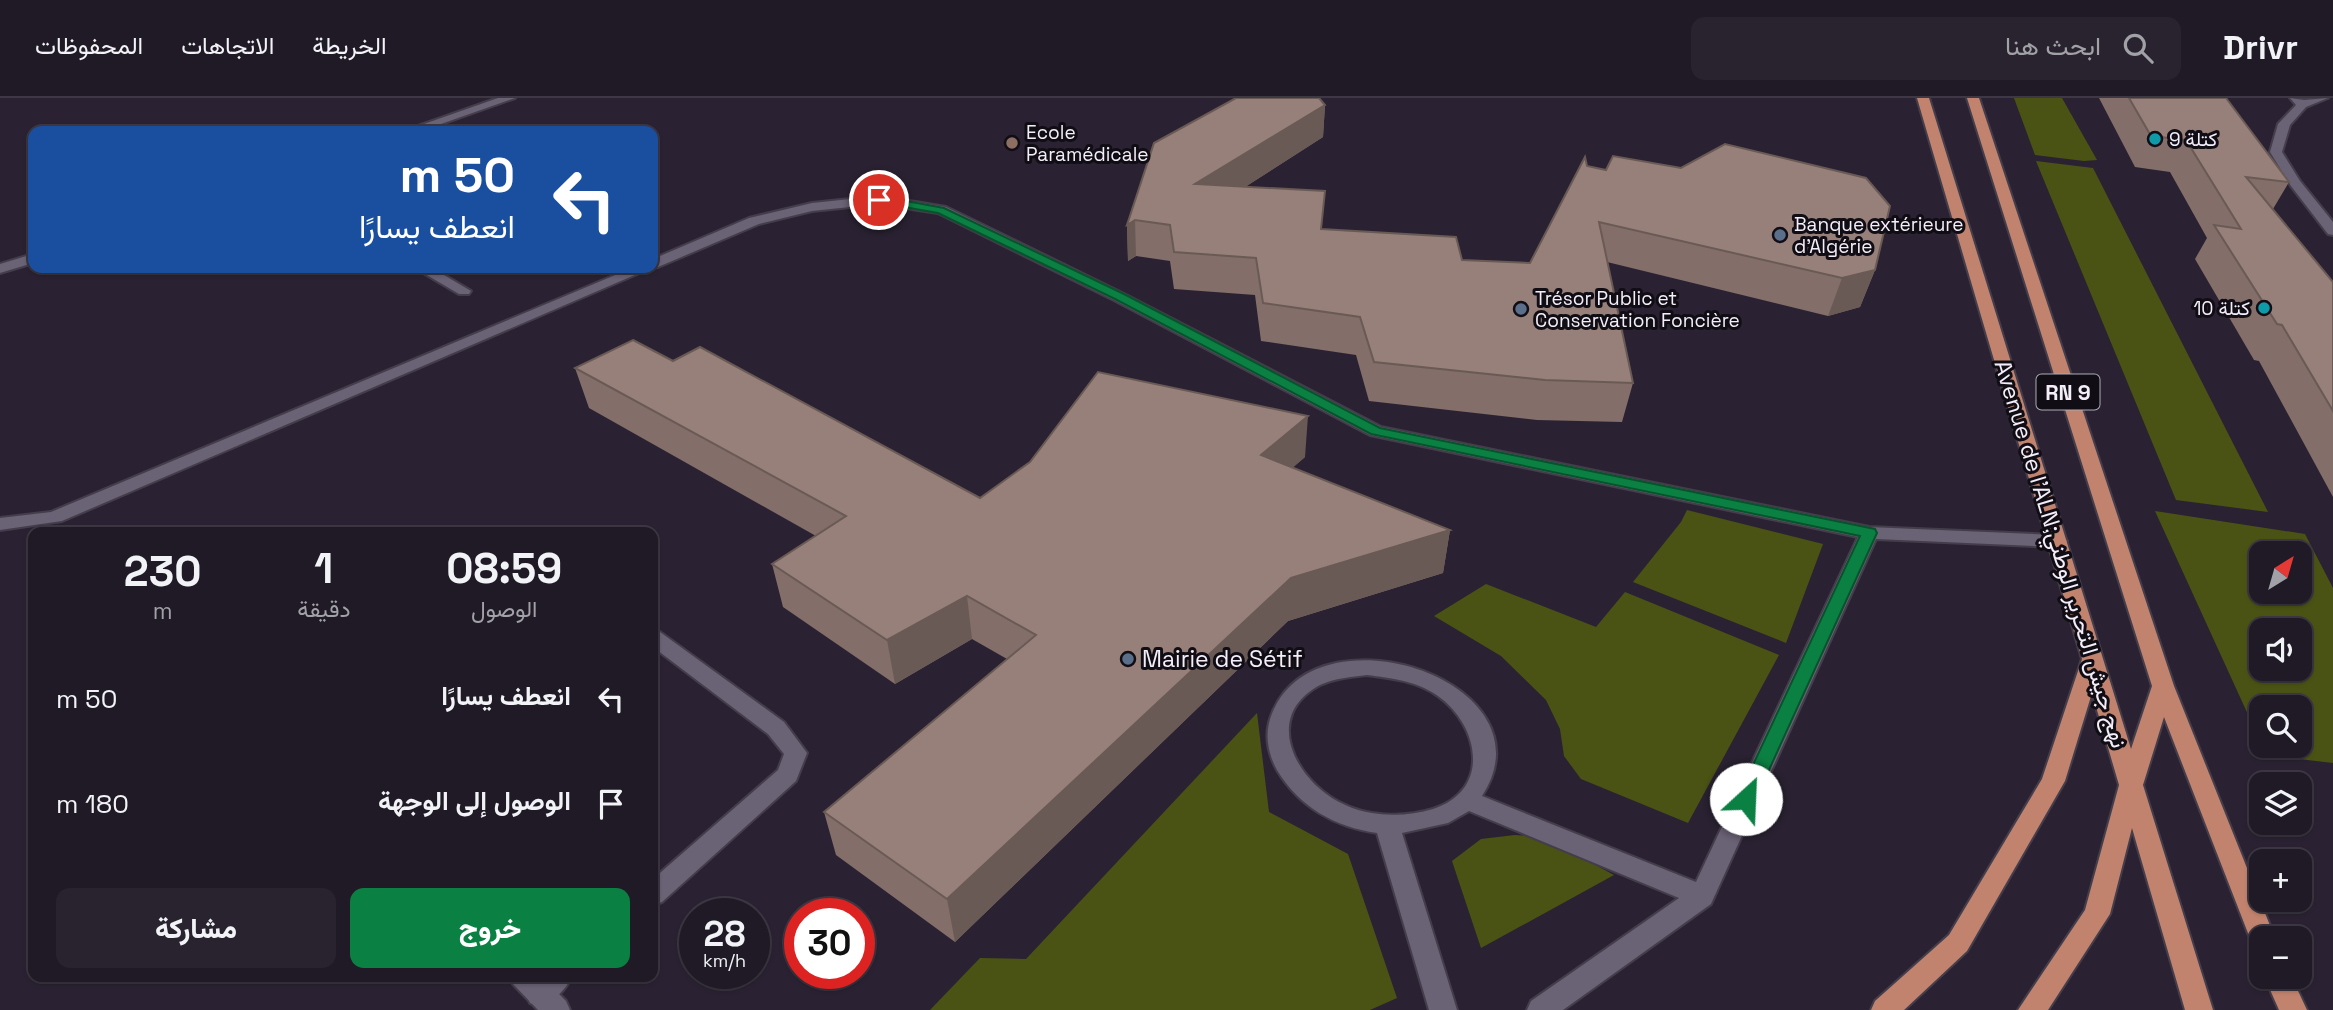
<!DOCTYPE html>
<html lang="ar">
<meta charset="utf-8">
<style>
:root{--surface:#201a26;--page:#28232e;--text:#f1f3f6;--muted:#a2a1a7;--line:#3d3843;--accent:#0b8043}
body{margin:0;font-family:"Space Grotesk",Vazirmatn,sans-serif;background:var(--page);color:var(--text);direction:rtl;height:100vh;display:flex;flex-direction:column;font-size:26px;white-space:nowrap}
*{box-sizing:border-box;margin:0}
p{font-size:23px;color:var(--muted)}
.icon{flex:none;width:38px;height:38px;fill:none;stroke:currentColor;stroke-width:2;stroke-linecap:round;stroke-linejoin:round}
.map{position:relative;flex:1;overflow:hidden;direction:ltr}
.details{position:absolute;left:28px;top:429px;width:630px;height:455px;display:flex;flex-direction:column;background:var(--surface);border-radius:14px;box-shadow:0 2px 5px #0004,0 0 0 2px var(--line);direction:rtl}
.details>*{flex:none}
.hud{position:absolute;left:28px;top:28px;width:630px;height:147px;border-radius:14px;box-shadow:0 2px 5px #0004,0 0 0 2px var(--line);direction:rtl;background:#1a4fa0;color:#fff;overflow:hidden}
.needle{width:46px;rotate:37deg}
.controls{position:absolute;left:2249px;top:443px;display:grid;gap:14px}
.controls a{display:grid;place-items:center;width:63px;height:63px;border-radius:14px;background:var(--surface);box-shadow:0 2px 5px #0004,0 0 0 2px var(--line);font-size:35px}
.speed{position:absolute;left:679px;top:800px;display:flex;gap:14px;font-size:35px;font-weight:700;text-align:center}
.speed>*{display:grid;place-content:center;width:91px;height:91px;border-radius:50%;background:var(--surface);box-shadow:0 2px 5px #0004,0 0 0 2px var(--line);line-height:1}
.speed small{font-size:18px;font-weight:400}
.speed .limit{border:10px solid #d22;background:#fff;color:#111}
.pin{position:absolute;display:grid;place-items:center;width:60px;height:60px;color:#fff;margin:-30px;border:4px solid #fff;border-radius:50%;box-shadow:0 2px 7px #0007}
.me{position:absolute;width:77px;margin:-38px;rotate:25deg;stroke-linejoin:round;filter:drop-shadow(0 0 5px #0008)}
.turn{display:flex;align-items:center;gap:24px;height:147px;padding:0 28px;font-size:32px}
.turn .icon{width:91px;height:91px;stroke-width:2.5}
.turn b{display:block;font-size:49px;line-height:60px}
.eta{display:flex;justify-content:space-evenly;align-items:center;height:119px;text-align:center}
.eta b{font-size:42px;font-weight:800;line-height:49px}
.cta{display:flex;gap:14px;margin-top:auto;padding:14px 28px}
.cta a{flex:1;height:80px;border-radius:14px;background:var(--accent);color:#fff;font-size:28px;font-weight:800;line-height:80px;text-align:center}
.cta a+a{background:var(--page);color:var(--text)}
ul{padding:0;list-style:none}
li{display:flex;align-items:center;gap:21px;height:105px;padding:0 28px}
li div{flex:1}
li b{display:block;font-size:26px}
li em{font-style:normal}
header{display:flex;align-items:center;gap:42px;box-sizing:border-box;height:98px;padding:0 35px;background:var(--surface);border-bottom:2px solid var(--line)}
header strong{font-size:33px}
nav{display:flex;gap:38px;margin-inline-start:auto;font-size:24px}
.search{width:490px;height:63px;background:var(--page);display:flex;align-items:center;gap:18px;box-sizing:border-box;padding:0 24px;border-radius:14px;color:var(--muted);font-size:26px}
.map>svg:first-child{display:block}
</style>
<header>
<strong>Drivr</strong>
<div class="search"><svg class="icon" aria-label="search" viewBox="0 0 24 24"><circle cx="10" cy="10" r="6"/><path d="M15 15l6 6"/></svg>ابحث هنا</div>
<nav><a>الخريطة</a><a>الاتجاهات</a><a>المحفوظات</a></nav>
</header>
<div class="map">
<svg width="2333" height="912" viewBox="0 0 2333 912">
<rect width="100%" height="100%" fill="#2a2232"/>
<g fill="#4b5314" fill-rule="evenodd">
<polygon points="2014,0 2062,0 2097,62 2084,63 2035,57"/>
<polygon points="2036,63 2093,70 2268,414 2176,402"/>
<polygon points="1687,412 1823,446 1786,545 1633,484 1681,424"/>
<path d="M2155,413L2305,436L2333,490V665L2266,657L2262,648H2300V609H2261V645ZM2300,455V494H2261V455ZM2261,532H2300V570H2261Z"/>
<polygon points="1486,486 1596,529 1625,494 1779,557 1688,725 1581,681 1564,658 1560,631 1546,602 1501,558 1434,518"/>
<polygon points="1257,615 1269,714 1348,756 1397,900 1370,912 930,912 980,860 1026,861"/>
<polygon points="1515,737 1543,739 1614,777 1481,850 1452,763 1481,741"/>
</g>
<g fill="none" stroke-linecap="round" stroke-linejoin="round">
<g stroke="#443d4b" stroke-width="4">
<g id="service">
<polygon points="415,170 432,170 471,193 469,196 459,196"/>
<polygon points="653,532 660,534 784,624 807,655 796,683 662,804 653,807 653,781 778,672 784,656 768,636 653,549"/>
<path d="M540,878H572C566,892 554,903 540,908L530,905L526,896L530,887Z"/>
</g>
</g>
<g stroke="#443d4b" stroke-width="4">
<g id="minor">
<polygon points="498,0 515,0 421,33 404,33"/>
<polygon points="2290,0 2304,2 2328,0 2306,9 2290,27 2282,54 2300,83 2333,124 2333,137 2328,136 2291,88 2270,54 2278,26 2296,7"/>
<path d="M879,98L946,109L1124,196L1381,329L1869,429L2057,437L2064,439L2067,443L2064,447L2057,449L1876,441L1711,806L1563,912H1527L1531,903L1679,800L1469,713L1448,725L1402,735L1457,912H1429L1377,735C1335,729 1299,709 1277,672C1266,652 1264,631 1274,611C1322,507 1555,585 1482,698L1696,784L1858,439L1370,337L1114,202L938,115L879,106L812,113L759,126L658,169L651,170L653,161L749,120L812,105ZM1367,577C1391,580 1417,583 1438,598C1479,627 1492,692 1433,711C1403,720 1367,719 1339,704C1295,681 1262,618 1320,587C1335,580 1351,579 1367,577Z"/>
<polygon points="33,156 33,165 0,175 0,166"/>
<polygon points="632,170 651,170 62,423 0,432 0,420 51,414"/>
<polygon points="509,878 541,878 566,903 570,912 538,912 513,886"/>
</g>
</g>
<g stroke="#443d4b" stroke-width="4">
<g id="primary">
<polygon points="1917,0 1929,0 2131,651 2152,588 1967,0 1979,0 2174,588 2275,840 2261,840 2261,851 2253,848 2164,619 2143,687 2213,912 2185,912 2132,730 2110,816 2048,912 2018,912 2085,812 2119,687 2092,595 2065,683 1967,853 1904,912 1871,912 1875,903 1949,837 2042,681 2082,561"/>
<polygon points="2264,878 2291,878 2307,912 2279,912"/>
</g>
</g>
<use href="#service" fill="#6a6275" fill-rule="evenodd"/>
<use href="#minor" fill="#6a6275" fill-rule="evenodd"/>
<use href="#primary" fill="#c1836d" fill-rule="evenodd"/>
</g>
<g fill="#836e69">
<polygon points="2099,0 2226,0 2289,84 2273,111 2333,184 2333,399 2259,263 2254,262 2195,161 2207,140 2170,74 2135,69"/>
<polygon points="1325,7 1323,39 1245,89 1322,131 1462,162 1530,165 1587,68 1875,172 1860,209 1828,218 1607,164 1633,285 1622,324 1537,322 1369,303 1356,257 1261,243 1255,197 1174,191 1170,163 1136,158 1128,163 1127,127"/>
<polygon points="673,263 980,400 1305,359 1292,370 1450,432 1443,475 1288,523 955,844 836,757 824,714 1007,561 972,541 895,586 783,509 772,466 816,438 589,310 575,270"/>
</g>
<g fill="#6a5a55">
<polygon points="1325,7 1323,39 1195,121 1195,86"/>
<polygon points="1135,122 1136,158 1128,163 1127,127"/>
<polygon points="1875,172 1860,209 1828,218 1842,180"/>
<polygon points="1308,318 1305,359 1259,399 1261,357"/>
<polygon points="1450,432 1443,475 1288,523 955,844 947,801 1291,480"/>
<polygon points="967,498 972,541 895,586 887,542"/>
</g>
<g fill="#98807a" stroke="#6a5a55" stroke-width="2">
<polygon points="1236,0 1319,0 1325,7 1195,86 1325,93 1321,131 1456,139 1462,162 1530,165 1585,59 1587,68 1606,72 1613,58 1681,70 1725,46 1866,80 1890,108 1875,172 1842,180 1599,124 1633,285 1545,282 1374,264 1360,219 1263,205 1256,160 1174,154 1170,127 1135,122 1127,127 1154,45"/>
<polygon points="2129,0 2226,0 2289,84 2246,79 2333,184 2333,313 2282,227 2277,226 2214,127 2241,131 2186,42 2151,38"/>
<polygon points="633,242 673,263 700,249 980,400 1030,364 1098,274 1308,318 1261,357 1450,432 1291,480 947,801 824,714 1036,537 967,498 887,542 772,466 846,418 575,270"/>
</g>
<polygon fill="#0b8043" stroke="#07532c" stroke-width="2" points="879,98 944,110 1124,196 1380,330 1875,431 1877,435 1753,707 1746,709 1740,707 1737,701 1860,438 1371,336 1115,201 938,115 875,104 875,99"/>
<g fill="#0f9aa8" stroke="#110d14" stroke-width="2.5">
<circle cx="2155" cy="41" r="7"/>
<circle cx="2264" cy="210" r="7"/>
</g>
<circle fill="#8d6e63" stroke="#110d14" stroke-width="2.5" cx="1012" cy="45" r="7"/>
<g fill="#5c6f8a" stroke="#110d14" stroke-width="2.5">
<circle cx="1780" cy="137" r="7"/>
<circle cx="1521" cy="211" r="7"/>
<circle cx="1128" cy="561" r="7"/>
</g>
<g text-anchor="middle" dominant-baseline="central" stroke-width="6" stroke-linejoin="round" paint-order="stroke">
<g font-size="19" fill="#f3eef9" stroke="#110d14" text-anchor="start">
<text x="1026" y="34">Ecole<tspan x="1026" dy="22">Paramédicale</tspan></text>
<text x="2169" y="41">كتلة 9</text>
<text x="1794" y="126">Banque extérieure<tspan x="1794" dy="22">d'Algérie</tspan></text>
<text x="1535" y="200">Trésor Public et<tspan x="1535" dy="22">Conservation Foncière</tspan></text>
<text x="2250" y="210" text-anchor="end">كتلة 10</text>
</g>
<rect fill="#110d14" stroke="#afaab4" stroke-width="2" x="2036.5" y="276.5" width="63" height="35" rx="5"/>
<g font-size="21" font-weight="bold" fill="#f3eef9">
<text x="2068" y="294">RN 9</text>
</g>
<g font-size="23" fill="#f3eef9" stroke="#110d14">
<text transform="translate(2061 456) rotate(73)">Avenue de l'ALN;نهج جيش التحرير الوطني</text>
</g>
<g font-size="23" fill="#f3eef9" stroke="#110d14" text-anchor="start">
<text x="1142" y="561">Mairie de Sétif</text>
</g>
</g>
</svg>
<div class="controls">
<a><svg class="needle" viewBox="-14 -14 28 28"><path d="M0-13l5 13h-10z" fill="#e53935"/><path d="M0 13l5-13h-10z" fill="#a2a1a7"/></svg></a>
<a><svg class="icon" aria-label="sound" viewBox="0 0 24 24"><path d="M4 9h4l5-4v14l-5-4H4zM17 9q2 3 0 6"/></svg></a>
<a><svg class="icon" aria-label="search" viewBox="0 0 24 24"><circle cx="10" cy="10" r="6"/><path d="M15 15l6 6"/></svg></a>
<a><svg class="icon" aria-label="layers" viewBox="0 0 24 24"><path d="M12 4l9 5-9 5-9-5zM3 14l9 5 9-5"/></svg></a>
<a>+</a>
<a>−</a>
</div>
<div class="speed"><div>28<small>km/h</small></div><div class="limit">30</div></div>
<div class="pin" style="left:879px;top:102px;background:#d93025"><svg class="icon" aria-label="arrive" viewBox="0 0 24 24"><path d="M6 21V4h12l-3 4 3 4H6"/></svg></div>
<svg class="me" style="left:1746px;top:701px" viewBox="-20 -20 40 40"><circle r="19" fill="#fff"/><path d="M0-13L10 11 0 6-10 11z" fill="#0b8043"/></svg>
<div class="hud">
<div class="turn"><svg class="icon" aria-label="left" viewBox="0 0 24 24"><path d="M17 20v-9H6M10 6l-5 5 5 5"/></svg><div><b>50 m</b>انعطف يسارًا</div></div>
</div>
<section class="details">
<div class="eta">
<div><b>08:59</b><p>الوصول</p></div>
<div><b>1</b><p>دقيقة</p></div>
<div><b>230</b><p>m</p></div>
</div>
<ul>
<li><svg class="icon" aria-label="left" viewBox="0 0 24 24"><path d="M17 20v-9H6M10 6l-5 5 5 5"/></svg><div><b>انعطف يسارًا</b></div><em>50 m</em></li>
<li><svg class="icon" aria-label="arrive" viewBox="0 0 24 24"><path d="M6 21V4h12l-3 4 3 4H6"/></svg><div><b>الوصول إلى الوجهة</b></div><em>180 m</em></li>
</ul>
<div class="cta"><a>خروج</a><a>مشاركة</a></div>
</section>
</div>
